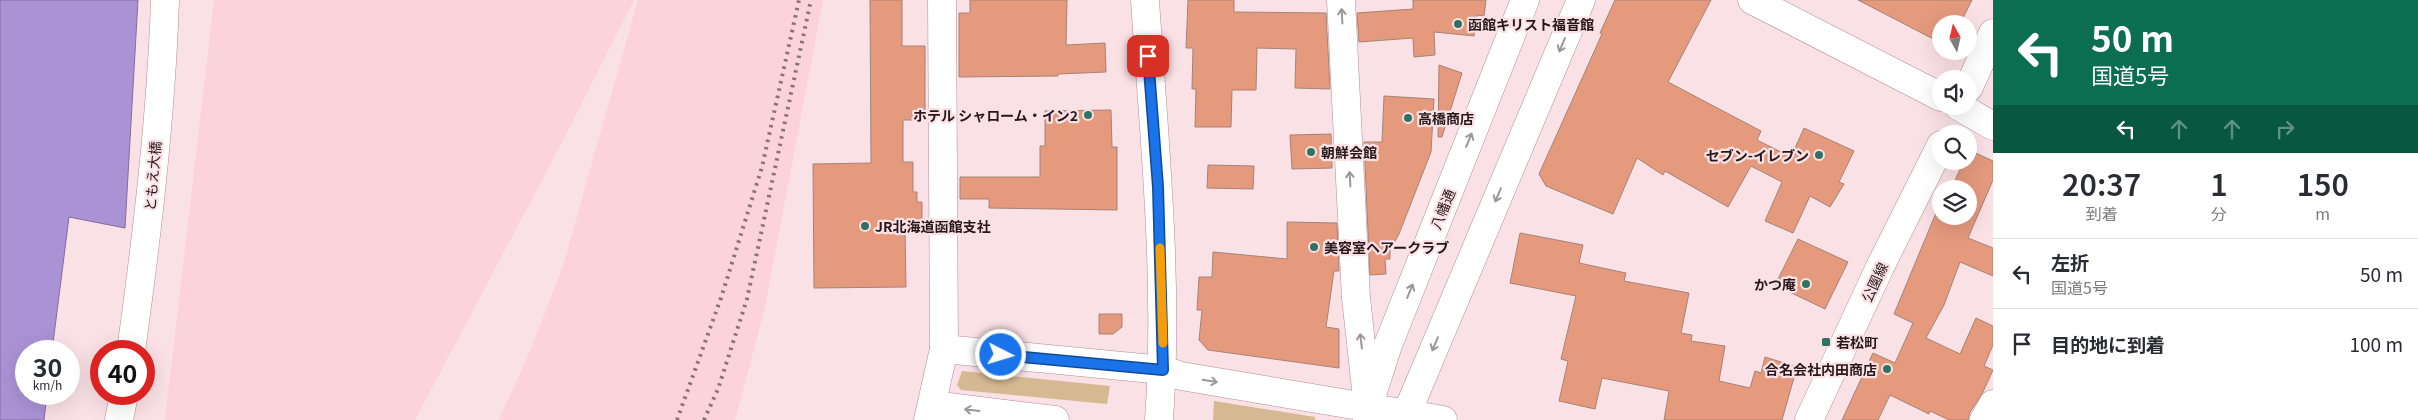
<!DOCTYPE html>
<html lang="ja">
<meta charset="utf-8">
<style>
:root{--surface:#fff;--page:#f7f7f7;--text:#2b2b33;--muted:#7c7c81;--line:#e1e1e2}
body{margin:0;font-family:Georgia,"Noto Sans JP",serif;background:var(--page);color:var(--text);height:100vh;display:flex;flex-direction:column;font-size:19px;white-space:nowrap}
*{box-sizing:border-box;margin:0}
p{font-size:16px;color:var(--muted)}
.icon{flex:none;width:28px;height:28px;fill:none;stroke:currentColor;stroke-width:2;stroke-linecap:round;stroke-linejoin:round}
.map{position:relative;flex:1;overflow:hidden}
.panel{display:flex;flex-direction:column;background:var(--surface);width:425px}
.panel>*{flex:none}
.banner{background:#0b6e4f;color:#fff;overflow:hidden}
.needle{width:32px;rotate:352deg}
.controls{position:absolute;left:1932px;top:15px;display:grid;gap:10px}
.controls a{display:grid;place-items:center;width:45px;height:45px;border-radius:50%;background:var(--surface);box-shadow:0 5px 20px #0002;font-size:25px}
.speed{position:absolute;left:15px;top:340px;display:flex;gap:10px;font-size:25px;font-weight:700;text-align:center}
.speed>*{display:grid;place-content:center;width:65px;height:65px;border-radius:50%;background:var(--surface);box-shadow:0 5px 20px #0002;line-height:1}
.speed small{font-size:12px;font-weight:400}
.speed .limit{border:8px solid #d22;background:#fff;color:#111}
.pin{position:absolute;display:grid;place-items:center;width:42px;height:42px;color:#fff;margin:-21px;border-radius:10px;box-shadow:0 2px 8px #0006}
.me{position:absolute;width:55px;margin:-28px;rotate:95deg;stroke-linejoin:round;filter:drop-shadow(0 0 4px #0008)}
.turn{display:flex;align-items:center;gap:18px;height:105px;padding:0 15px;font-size:22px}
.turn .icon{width:65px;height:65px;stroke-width:2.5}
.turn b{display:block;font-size:35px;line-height:42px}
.lanes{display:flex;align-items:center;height:48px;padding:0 15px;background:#0003;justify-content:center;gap:25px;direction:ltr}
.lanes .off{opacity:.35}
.eta{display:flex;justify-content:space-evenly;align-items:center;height:85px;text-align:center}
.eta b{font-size:30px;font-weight:600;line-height:35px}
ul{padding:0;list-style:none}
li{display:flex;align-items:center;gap:15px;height:70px;padding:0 15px;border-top:1px solid var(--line)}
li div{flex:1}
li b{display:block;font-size:19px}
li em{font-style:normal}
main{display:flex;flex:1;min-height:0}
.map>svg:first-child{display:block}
</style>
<main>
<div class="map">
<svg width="1993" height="420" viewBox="0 0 1993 420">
<rect width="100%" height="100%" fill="#fae1e5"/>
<g fill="#fbd3d8">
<polygon points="214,0 634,0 571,125 415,420 165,420"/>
<polygon points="638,0 823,0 764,312 735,420 499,420 531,349 563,266"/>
</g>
<g fill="#d5b992">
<polygon points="962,371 1110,386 1107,404 961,390 957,385"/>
<polygon points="1214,401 1315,417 1315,420 1213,420"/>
</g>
<polygon fill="#ab92d5" stroke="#836d9d" points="0,0 138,0 125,228 69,217 52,351 26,351 26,394 47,394 44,420 0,420"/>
<g fill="#e59a7e" stroke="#a68376">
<polygon points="870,0 902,0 902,46 925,46 925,120 903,120 903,162 913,162 913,192 917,192 917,202 922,202 922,222 916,222 916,230 905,230 906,287 814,288 813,164 871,163"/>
<polygon points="970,0 1067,0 1066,45 1105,43 1106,72 1058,74 1058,76 959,77 959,13 970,13"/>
<polygon points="1188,0 1234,0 1234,12 1326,13 1330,89 1295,88 1296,49 1257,48 1256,90 1232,90 1231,127 1195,127 1196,89 1192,89 1193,48 1186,48"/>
<polygon points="1413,0 1486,0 1484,16 1477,15 1474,36 1434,32 1435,55 1414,57 1413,38 1359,42 1357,13 1413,9"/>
<polygon points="1615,0 1711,0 1668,82 1761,131 1757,140 1791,157 1804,128 1854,151 1839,182 1844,184 1830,207 1810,196 1793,233 1765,221 1782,182 1751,166 1728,207 1665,171 1663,175 1637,158 1613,214 1546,186 1539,174 1602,34 1600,33"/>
<polygon points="1858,0 1972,0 1960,24 1941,24 1941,43"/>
<polygon points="1439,65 1462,73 1442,137 1438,137"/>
<polygon points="1384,96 1434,99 1431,152 1399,234 1390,250 1390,259 1385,259 1386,274 1370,275 1364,142 1382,142"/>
<polygon points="1111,110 1112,147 1117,147 1117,210 989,208 989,199 960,199 960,177 1040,177 1040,146 1045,146 1045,111"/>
<polygon points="1331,134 1332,168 1292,169 1290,135"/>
<polygon points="1969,150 1993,161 1993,180 1968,238 1993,248 1993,276 1960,262 1944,305 1926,338 1960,354 1976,318 1993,326 1993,345 1984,366 1993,370 1982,394 1970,412 1968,420 1949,420 1930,411 1929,414 1890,395 1878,420 1842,420 1873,353 1895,363 1913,323 1894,314 1941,201 1941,216 1969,216 1969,189 1951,189 1964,161 1969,161"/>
<polygon points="1208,165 1254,166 1253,189 1207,188"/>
<polygon points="1287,222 1337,223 1339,271 1334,271 1326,327 1339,329 1339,368 1208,350 1199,340 1202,310 1197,310 1199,277 1212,277 1213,252 1287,259"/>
<polygon points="1520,233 1583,245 1579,263 1626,273 1624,281 1689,293 1681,333 1692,335 1691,341 1725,346 1719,381 1750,388 1755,371 1761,373 1765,357 1797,367 1782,420 1664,420 1669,391 1602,378 1595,409 1559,401 1568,361 1561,359 1576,296 1510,283"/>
<polygon points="1798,239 1848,262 1825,309 1775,285"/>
<polygon points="1099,314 1122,314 1122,327 1113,334 1099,334"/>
</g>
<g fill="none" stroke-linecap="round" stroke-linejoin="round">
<g stroke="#b38d93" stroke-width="29">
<g id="minor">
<polyline points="1341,0 1356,298 1367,398"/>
<polyline points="1752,0 1941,97"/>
<polyline points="1969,87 1993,33"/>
<polyline points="1958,106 1993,126"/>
<polyline points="944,349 1163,370 1181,376 1443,420"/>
<path d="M131,351C147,235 161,118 165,0"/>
<polyline points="932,405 1055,420"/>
<polyline points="119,420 124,394"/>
<polyline points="928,420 944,349 942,0"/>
<polyline points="1367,420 1368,407 1388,345 1525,0"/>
<polyline points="1404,420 1581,0"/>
<polyline points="1809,420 1880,267 1941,145"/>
<polyline points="1984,420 1993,404"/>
</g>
</g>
<g stroke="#b38d93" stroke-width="29">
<path id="highway" d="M1145,0C1154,139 1169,280 1159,420"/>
</g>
<use href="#minor" stroke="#fff" stroke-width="28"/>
<use href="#highway" stroke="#fff" stroke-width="28"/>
<g stroke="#877477" stroke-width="4" stroke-dasharray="2.5 5" stroke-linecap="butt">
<polyline points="677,420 721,298 762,167 799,0"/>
<polyline points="704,420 718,389 747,299 811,0"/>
</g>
</g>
<defs><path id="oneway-shaft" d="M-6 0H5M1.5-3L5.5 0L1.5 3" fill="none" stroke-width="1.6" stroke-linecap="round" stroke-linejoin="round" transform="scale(1.25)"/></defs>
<g stroke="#9d9798">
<use href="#oneway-shaft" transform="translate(1342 16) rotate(-93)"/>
<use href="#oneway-shaft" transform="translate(1562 45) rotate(113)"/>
<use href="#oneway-shaft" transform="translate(1469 140) rotate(-68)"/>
<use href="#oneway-shaft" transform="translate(1350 179) rotate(-93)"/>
<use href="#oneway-shaft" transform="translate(1498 195) rotate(113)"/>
<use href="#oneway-shaft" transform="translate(1410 291) rotate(-68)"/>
<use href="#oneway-shaft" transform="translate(1361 341) rotate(-97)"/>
<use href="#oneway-shaft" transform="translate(1435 344) rotate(113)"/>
<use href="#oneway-shaft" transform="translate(1210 381) rotate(10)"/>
<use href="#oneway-shaft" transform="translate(972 410) rotate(-173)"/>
</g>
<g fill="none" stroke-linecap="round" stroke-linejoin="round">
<g stroke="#114b97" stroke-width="12">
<polyline id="route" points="1001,355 1163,370 1158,187 1148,56"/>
</g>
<use href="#route" stroke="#1a73e8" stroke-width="9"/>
<polyline stroke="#f59e0b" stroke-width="9" points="1160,248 1163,343"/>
</g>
<g fill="#2f7263" stroke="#fae1e5" stroke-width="2">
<circle cx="1458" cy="24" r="5"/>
<circle cx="1088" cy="115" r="5"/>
<circle cx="1408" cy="118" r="5"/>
<circle cx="1311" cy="152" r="5"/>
<circle cx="1819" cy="155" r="5"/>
<circle cx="865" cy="226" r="5"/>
<circle cx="1314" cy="247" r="5"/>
<circle cx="1806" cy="284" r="5"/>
<rect x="1821" y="337" width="10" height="10" rx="2.5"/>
<circle cx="1887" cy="369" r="5"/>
</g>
<g text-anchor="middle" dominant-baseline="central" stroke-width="4.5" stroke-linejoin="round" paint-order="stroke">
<g font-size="14" font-weight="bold" fill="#26181a" stroke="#fae1e5" text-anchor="start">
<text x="1468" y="24">函館キリスト福音館</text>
<text x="1078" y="115" text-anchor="end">ホテル シャローム・イン2</text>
<text x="1418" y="118">高橋商店</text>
<text x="1321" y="152">朝鮮会館</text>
<text x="1809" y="155" text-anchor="end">セブン-イレブン</text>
<text x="875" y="226">JR北海道函館支社</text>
<text x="1324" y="247">美容室ヘアークラブ</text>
<text x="1796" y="284" text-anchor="end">かつ庵</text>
<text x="1836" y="342">若松町</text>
<text x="1877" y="369" text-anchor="end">合名会社内田商店</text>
</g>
<g font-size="14" fill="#26181a" stroke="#fae1e5">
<text transform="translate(152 176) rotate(-85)">ともえ大橋</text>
<text transform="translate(1442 209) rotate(-68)">八幡通</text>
<text transform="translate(1874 282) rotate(-65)">公園線</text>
</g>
</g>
</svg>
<div class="controls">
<a><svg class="needle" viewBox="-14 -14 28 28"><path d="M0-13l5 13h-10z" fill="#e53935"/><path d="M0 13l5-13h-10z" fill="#7c7c81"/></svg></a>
<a><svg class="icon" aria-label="sound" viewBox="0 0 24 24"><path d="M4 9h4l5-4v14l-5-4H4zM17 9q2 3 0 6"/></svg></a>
<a><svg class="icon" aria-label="search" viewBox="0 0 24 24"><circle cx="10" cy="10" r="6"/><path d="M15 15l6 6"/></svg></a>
<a><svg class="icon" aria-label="layers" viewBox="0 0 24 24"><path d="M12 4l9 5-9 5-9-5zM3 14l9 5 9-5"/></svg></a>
</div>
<div class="speed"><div>30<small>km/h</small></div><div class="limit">40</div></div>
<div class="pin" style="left:1148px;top:56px;background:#d93025"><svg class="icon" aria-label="arrive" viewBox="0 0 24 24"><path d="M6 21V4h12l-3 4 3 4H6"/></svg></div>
<svg class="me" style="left:1001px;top:355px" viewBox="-20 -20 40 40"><circle r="17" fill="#1a73e8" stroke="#fff" stroke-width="3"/><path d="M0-11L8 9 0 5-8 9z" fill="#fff"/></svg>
</div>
<section class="panel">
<div class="banner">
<div class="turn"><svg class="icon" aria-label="left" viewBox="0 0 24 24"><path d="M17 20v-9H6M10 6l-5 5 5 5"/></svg><div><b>50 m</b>国道5号</div></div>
<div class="lanes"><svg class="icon" aria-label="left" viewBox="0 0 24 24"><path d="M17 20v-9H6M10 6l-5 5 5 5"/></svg><svg class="icon off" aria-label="ahead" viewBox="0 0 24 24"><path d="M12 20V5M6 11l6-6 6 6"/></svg><svg class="icon off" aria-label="ahead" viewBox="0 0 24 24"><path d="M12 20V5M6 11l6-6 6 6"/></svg><svg class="icon off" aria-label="right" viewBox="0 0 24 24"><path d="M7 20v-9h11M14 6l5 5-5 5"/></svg></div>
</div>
<div class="eta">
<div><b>20:37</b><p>到着</p></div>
<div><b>1</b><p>分</p></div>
<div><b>150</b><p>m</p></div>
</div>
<ul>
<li><svg class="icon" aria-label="left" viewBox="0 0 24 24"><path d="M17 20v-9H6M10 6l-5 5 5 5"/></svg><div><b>左折</b><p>国道5号</p></div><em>50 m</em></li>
<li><svg class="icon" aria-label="arrive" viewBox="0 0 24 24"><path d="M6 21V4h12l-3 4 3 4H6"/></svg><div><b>目的地に到着</b></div><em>100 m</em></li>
</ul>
</section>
</main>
